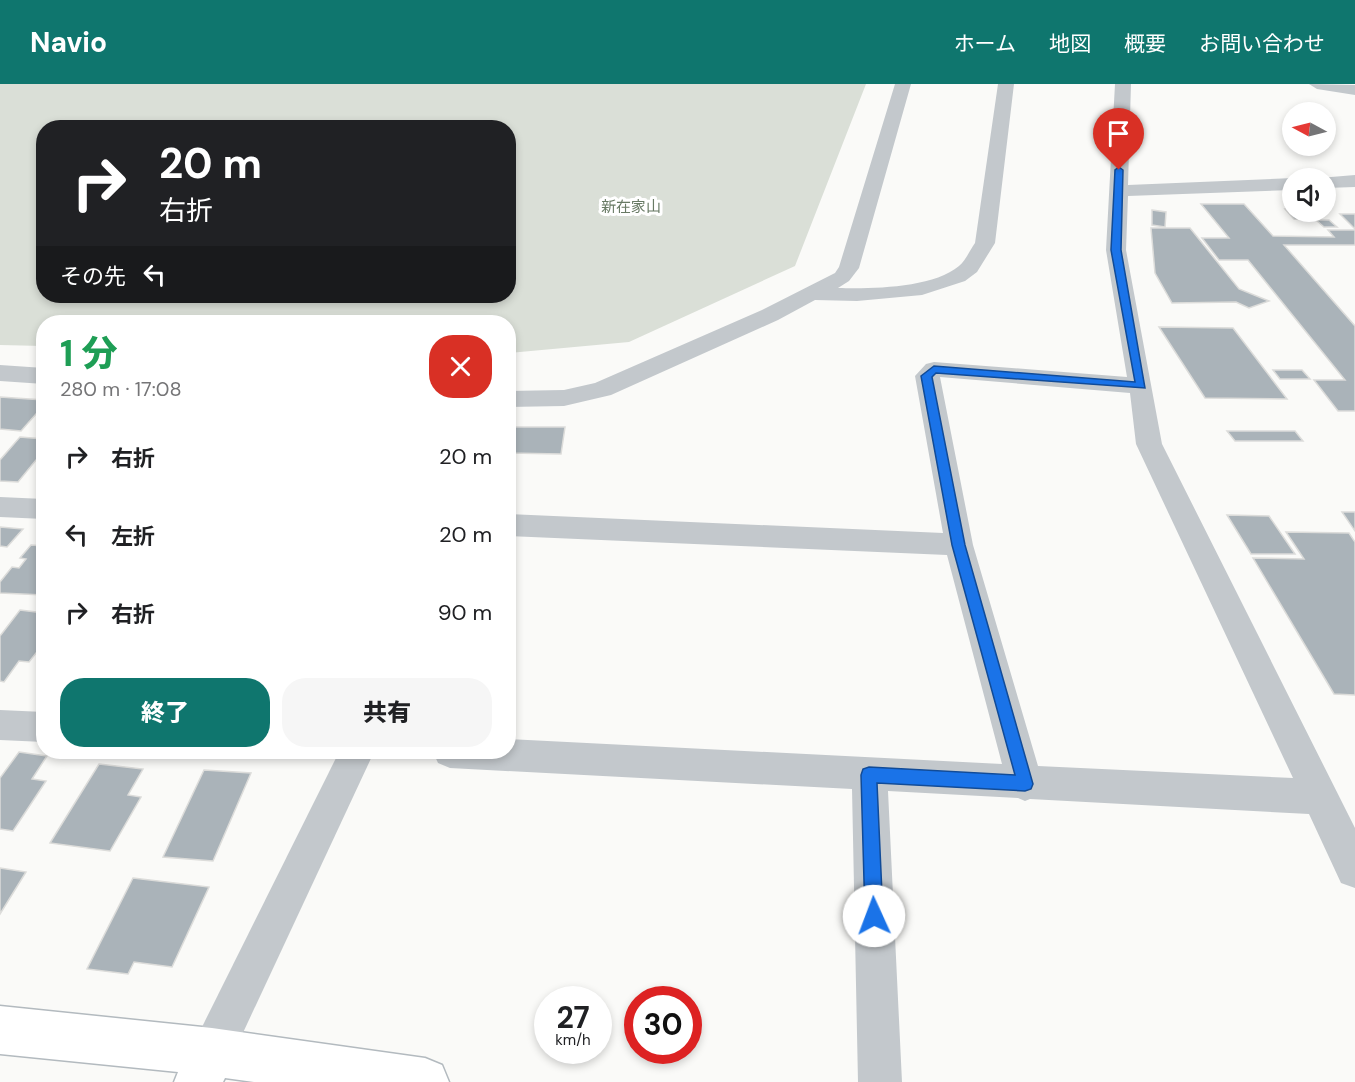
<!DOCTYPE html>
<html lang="ja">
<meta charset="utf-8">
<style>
:root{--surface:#fff;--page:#f6f6f6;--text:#202124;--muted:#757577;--accent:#0f766e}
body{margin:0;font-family:"DM Sans","Noto Sans JP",sans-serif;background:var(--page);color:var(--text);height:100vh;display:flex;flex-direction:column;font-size:22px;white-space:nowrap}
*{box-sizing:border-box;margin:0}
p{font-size:20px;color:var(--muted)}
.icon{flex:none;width:33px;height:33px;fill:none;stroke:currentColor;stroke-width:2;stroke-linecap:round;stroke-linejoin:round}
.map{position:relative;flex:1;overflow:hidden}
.sheet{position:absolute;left:36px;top:231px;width:480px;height:444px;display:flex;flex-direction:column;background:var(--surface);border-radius:24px;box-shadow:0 3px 9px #0003}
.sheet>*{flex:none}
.banner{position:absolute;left:36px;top:36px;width:480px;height:183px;border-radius:24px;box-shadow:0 3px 9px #0003;background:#202124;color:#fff;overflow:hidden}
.needle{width:39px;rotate:277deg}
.buttons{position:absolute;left:1282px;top:18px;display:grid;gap:12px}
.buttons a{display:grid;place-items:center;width:54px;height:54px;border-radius:50%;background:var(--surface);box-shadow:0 3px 9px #0003;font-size:30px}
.speed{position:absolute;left:534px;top:902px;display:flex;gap:12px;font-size:30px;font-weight:700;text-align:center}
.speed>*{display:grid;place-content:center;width:78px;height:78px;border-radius:50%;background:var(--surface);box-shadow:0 3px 9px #0003;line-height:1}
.speed small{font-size:15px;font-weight:400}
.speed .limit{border:9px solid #d22;background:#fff;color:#111}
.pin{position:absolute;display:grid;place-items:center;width:51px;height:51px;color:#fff;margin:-62px -26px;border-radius:50% 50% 50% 0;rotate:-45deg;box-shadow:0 0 6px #0007}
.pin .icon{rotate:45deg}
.me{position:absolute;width:66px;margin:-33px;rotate:358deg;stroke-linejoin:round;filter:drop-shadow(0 0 4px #0008)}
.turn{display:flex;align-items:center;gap:21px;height:126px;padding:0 24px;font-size:27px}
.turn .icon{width:78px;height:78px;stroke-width:2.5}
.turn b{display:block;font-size:42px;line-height:51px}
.then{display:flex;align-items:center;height:57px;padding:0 24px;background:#0003;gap:12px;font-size:22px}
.round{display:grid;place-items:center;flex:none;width:63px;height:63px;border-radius:24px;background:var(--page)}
.headline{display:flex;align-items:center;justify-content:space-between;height:102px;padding:0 24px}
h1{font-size:36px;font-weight:800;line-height:45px;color:#1e9e55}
.cta{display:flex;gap:12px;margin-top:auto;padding:12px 24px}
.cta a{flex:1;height:69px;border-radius:24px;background:var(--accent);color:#fff;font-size:24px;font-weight:800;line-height:69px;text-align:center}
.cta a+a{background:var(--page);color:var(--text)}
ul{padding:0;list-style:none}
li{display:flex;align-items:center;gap:18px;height:78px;padding:0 24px}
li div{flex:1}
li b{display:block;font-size:22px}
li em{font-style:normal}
header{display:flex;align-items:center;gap:36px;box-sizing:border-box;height:84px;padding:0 30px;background:var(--accent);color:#fff}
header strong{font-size:28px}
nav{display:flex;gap:33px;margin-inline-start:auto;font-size:21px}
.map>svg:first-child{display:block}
</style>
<header>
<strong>Navio</strong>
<nav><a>ホーム</a><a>地図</a><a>概要</a><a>お問い合わせ</a></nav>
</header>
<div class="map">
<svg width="1355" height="998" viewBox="0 0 1355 998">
<rect width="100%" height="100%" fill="#fafaf8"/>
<path fill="#dadfd7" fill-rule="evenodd" d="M0,0H866L795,182L629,258L509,269L508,238H44L43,262L0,261ZM44,44H508V212H44Z"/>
<g fill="#aab3b9" stroke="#dcdcda" stroke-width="1.5">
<polygon points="1201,120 1244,120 1273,152 1334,153 1328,146 1355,146 1355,161 1284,161 1355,242 1355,327 1338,327 1314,296 1345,296 1248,176 1219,176 1202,154 1229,154"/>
<polygon points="1285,125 1293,125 1305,136 1294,135"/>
<polygon points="1152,126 1166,128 1165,143 1152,141"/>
<polygon points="1340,130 1355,130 1355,145"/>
<polygon points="1316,136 1329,136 1337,143 1324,143"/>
<polygon points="1151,144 1190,144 1239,205 1269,217 1249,224 1236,218 1172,219 1155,189"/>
<polygon points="1159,243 1233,244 1287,315 1205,314"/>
<polygon points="1273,286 1302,286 1310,295 1280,295"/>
<polygon points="0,313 44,316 44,321 21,347 0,345"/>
<polygon points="508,343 565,343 561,370 508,369"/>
<polygon points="1227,347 1295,347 1303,357 1235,357"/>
<polygon points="20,353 44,355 44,377 36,376 18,398 0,397 0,376"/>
<polygon points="1342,428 1355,428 1355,447"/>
<polygon points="1227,431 1269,432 1295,470 1251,470"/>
<polygon points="0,443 23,445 7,463 0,462"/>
<polygon points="1286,448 1349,449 1355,458 1355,611 1334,610 1253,474 1304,475"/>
<polygon points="31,461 44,462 44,511 0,509 0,498 12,483 19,484 26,475 20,474"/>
<polygon points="20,526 44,529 44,559 29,578 19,577 4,598 0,597 0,552"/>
<polygon points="19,668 47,672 32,695 46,697 13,747 0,745 0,694"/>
<polygon points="99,680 143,685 128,711 141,713 110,767 50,759"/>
<polygon points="204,686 251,689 213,777 163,773"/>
<polygon points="0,784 26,788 0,830"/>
<polygon points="133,794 209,803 172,883 134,878 128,890 87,885"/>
</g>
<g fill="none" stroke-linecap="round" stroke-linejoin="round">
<g stroke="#b3babf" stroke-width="3">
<polygon id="secondary" points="0,922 212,944 425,974 442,981 449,998 254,998 225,994 223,998 174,998 178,988 0,970"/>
</g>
<g fill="#c3c8cc" fill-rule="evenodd">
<path d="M895,0H911L859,184L849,197L838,204C872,205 933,204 959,182C966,176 970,166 975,159L998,0H1014L995,159L977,188L965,197L922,211L857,217L815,216L778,236L611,311L564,322L508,323V307L564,306L595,299L762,226L835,189L839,183Z"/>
<path d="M1115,0H1131L1128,101L1293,94V106L1128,112L1126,166L1162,360L1355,744V804L1341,799L1309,730L1030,715L1025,717L1018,714L888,707L902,998H858L852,705L450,684L438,679L433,668H508V655L1002,680L947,471L508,452V430L943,449L915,292L926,280L934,278L1127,293L1106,166ZM940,293L1130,309L1136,360L1293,694L1038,682L973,461Z"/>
<polygon points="1309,0 1355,1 1355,11 1317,5"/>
<polygon points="1355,91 1355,103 1326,104 1326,94 1319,94"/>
<polygon points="0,281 44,284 44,300 0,297"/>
<polygon points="0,413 44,415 44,435 0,433"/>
<polygon points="0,626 44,628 44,658 0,656"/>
<polygon points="339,668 374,668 227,983 212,990 197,983 190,968 197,953"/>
</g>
<use href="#secondary" fill="#fff" fill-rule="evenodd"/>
</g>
<polygon fill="#1a73e8" stroke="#114b97" stroke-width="1.5" points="1119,83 1123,86 1121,166 1145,304 936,289 932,293 965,461 1033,700 1031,705 1025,707 877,699 883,832 880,839 874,842 867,839 865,832 861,691 863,685 869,683 1015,691 952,461 921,292 934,282 1135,298 1111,166 1115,86"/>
<g text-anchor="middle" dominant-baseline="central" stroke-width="6" stroke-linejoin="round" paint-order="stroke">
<g font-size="15" fill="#687a64" stroke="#fff">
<text x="631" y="123">新在家山</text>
</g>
</g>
</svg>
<div class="buttons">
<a><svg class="needle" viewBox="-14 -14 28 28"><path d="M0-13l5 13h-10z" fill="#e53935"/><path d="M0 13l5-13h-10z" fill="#757577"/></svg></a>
<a><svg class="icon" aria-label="sound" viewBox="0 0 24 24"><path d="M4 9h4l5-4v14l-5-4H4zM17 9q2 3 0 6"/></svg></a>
</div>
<div class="speed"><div>27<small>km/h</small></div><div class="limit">30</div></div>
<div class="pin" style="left:1119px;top:86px;background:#d93025"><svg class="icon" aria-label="arrive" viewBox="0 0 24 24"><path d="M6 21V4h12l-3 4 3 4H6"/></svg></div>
<svg class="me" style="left:874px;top:832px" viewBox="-20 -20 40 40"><circle r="19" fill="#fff"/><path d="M0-13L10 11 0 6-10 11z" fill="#1a73e8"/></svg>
<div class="banner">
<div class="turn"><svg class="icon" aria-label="right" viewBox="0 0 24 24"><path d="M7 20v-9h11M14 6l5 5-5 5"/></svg><div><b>20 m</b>右折</div></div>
<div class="then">その先<svg class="icon" aria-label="left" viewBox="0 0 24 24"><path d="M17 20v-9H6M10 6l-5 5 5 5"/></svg></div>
</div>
<section class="sheet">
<div class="headline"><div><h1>1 分</h1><p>280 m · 17:08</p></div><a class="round" style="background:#d93025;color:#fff"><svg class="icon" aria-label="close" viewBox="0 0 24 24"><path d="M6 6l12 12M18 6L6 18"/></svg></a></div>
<ul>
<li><svg class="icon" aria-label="right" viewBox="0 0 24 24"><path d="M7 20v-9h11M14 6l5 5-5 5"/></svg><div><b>右折</b></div><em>20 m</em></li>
<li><svg class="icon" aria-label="left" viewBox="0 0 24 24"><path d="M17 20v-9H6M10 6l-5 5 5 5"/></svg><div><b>左折</b></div><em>20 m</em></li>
<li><svg class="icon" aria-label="right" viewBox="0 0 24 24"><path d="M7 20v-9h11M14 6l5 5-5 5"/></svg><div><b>右折</b></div><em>90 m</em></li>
</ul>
<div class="cta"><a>終了</a><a>共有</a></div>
</section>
</div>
